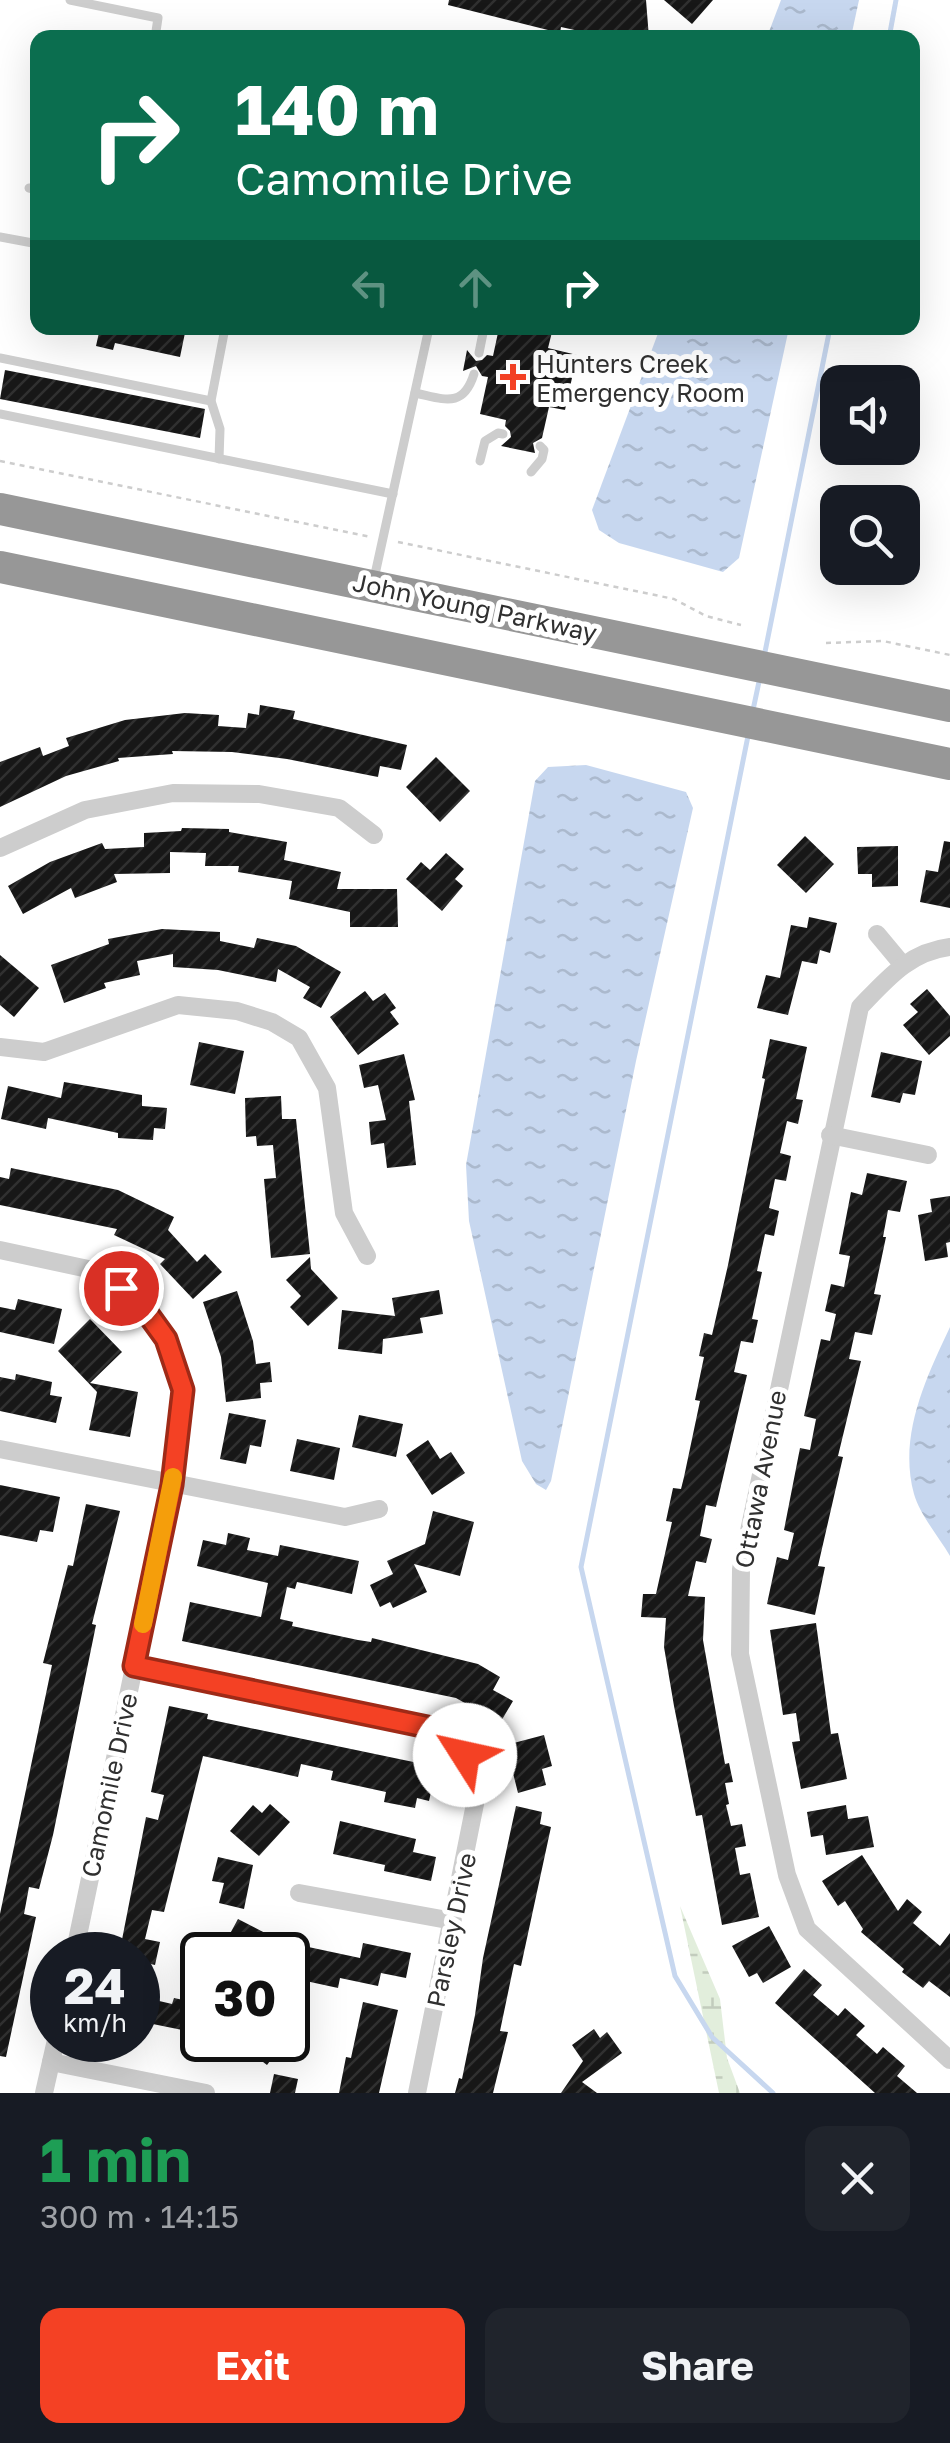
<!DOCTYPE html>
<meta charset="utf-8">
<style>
:root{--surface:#171b24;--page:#20242c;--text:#f1f3f6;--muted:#9ea1a6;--accent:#f44124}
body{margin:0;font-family:"Golos Text",sans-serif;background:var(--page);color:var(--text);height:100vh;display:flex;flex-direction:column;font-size:38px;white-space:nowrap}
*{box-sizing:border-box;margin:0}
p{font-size:32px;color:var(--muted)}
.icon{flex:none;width:55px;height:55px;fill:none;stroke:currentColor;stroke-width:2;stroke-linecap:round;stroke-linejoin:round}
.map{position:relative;height:2093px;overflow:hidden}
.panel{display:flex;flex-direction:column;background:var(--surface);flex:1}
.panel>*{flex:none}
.banner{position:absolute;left:30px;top:30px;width:890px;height:305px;border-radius:20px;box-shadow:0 10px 40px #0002;background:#0b6e4f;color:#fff;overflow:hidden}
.fabs{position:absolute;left:820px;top:365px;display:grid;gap:20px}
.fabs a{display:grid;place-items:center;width:100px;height:100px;border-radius:20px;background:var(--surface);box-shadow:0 10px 40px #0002;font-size:50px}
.speed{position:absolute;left:30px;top:1932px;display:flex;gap:20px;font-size:50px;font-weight:700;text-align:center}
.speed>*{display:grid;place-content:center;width:130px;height:130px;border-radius:50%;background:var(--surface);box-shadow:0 10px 40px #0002;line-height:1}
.speed small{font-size:25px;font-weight:400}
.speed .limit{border:5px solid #111;border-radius:15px;background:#fff;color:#111}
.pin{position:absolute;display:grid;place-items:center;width:85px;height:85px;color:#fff;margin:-42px;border:5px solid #fff;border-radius:50%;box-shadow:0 2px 10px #0007}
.me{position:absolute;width:110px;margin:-55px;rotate:305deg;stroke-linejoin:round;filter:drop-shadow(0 0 8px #0008)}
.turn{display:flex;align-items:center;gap:35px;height:210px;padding:0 40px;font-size:45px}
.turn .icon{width:130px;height:130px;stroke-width:2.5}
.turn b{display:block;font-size:70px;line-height:85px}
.lanes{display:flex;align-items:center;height:95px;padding:0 40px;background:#0003;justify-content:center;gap:50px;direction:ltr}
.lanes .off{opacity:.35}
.round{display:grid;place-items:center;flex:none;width:105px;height:105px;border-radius:20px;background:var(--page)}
.summary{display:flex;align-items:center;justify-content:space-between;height:170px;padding:0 40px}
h1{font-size:60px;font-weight:700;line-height:75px;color:#1e9e55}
.action{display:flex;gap:20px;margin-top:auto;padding:20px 40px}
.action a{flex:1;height:115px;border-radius:20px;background:var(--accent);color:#fff;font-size:40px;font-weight:700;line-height:115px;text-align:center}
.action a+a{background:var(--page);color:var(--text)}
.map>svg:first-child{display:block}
</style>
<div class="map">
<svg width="950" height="2093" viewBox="0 0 950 2093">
<defs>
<pattern id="wetland-marsh" width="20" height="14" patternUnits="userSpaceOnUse" patternTransform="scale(2.5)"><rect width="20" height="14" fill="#e2eedc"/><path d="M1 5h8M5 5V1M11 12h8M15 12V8" fill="none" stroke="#c2ccbd"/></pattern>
<pattern id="water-ripples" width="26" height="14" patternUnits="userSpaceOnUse" patternTransform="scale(2.5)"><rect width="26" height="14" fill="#c7d7ef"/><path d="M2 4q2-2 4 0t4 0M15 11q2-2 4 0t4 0" fill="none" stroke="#abb9cd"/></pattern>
<pattern id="building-hatch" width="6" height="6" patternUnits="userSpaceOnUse" patternTransform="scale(2.5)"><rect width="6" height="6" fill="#171717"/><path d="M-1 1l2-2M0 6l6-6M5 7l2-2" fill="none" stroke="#303030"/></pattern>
</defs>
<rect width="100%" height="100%" fill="#fff"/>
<polygon fill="url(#wetland-marsh)" points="680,1906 720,1999 727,2058 740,2093 719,2093"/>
<g fill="url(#water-ripples)">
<polygon points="781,0 859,0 851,37 767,37"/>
<polygon points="660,328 789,328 739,558 723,572 619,543 599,530 592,510"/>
<polygon points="586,765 686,792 693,808 636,1061 551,1481 546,1490 536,1484 522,1461 469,1221 466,1165 535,781 548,767"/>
<path d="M950,1327V1556C939,1537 920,1515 914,1494C898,1436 926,1378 950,1327Z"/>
</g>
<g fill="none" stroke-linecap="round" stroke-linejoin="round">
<g stroke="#c7d7ef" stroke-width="5">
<polyline points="889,38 896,0"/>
<polyline points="764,657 830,328"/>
<polyline points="753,710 760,677"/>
<polyline points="748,736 581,1567 675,1976 712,2037 773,2093"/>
</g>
</g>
<g fill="url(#building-hatch)">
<polygon points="449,0 646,0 649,38 611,38 561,27 560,33 448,5"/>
<polygon points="664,0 713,0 692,24"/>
<polygon points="100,328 186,328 180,357 115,343 113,350 96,346"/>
<polygon points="499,328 553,328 548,348 577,355 565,410 549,407 542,438 533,443 535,453 501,446 511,437 510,431 505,426 506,420 480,414 488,377 482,376 476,366 463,371 467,350 476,361 482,360 487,355 493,356"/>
<polygon points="5,370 205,409 200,438 0,399"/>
<polygon points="260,705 295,711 293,719 407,745 401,770 380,766 378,777 287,759 232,752 172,751 173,754 118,758 119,761 66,776 0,807 0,762 40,747 43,756 69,746 66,738 125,720 185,713 219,715 218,726 246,728 248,713 259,715"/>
<polygon points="436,757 470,791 440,822 406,787"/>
<polygon points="182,828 229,829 229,832 287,842 284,860 341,872 337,889 397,889 398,927 350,927 350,912 289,899 292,881 238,872 239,866 205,866 206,853 170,852 170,873 114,874 117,882 75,898 71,888 23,914 8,886 50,862 102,843 105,849 144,847 144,833 181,831"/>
<polygon points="805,836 834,864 806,893 777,865"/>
<polygon points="944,841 950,842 950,908 920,902 926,870 938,872"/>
<polygon points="898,846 898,886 872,887 872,874 858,874 857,847"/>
<polygon points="446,853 464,869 455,879 463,886 442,911 406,879 421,862 430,870"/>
<polygon points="809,917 837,923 830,953 820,950 817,964 802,961 788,1015 757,1008 766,975 780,978 791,925 807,928"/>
<polygon points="162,929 220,932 220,941 254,948 257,938 296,946 341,972 321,1008 303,998 310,987 278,969 276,982 218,970 173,967 173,954 137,961 140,975 104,983 106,988 64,1003 51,965 109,944 108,939"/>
<polygon points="0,955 39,988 14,1017 0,1005"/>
<polygon points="927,989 950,1016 950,1036 929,1055 903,1025 918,1012 910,1004"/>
<polygon points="365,991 373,1001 385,993 396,1008 390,1012 399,1024 358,1055 330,1017"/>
<polygon points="770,1039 807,1047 796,1099 803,1100 798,1124 787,1121 780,1153 791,1156 786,1181 775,1179 769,1208 779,1211 774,1236 765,1234 757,1271 762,1272 752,1319 758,1320 753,1343 741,1341 734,1372 747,1375 716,1507 706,1505 700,1536 712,1539 706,1563 696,1561 688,1596 705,1597 703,1640 725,1764 729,1763 733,1782 725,1783 729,1804 726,1805 731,1826 742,1824 746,1846 735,1848 740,1875 750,1873 759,1917 722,1925 702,1815 696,1816 674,1706 664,1647 666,1618 641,1617 643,1594 656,1594 672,1522 666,1521 673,1488 681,1489 684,1477 700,1401 695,1400 704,1357 699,1356 704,1333 712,1335 728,1265 765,1079 762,1078"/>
<polygon points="199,1042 244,1051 235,1094 190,1085"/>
<polygon points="881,1052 922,1061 915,1095 903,1093 900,1103 871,1097"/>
<polygon points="404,1054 415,1100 409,1101 416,1165 387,1168 384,1143 371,1145 369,1122 386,1120 378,1085 364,1088 359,1065"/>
<polygon points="64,1082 142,1095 142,1106 167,1108 165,1129 154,1128 153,1140 118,1138 118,1133 48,1118 46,1129 1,1119 8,1086 61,1098"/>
<polygon points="281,1096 282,1119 296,1119 310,1254 271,1258 264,1179 276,1178 273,1145 257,1146 256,1136 246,1137 245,1098"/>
<polygon points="11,1168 118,1190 174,1217 168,1230 197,1262 205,1254 222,1272 193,1299 160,1264 165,1259 114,1235 117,1229 0,1205 0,1177 9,1179"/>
<polygon points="867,1173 907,1181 900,1212 888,1210 883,1237 886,1237 874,1294 881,1295 872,1335 855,1332 849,1359 861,1361 838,1456 843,1457 818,1566 825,1567 815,1615 767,1604 777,1557 788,1560 794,1533 784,1530 800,1448 810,1450 816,1419 804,1416 821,1339 830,1341 836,1314 825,1311 831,1284 844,1287 850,1256 839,1254 851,1192 862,1195"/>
<polygon points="950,1196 950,1242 946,1243 948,1257 925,1261 918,1215 932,1212 930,1199"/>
<polygon points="310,1257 311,1269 338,1298 308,1326 290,1307 301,1296 286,1280"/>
<polygon points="439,1290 443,1314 420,1318 423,1333 383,1339 382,1354 338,1349 342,1310 395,1316 392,1298"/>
<polygon points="237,1291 253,1341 256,1364 270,1362 272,1382 260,1383 261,1398 226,1402 221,1357 203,1302"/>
<polygon points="18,1299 62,1309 54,1344 0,1332 0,1307 15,1310"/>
<polygon points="90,1319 122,1352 90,1383 138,1392 130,1437 89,1430 97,1392 58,1351"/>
<polygon points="16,1374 52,1382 50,1395 62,1397 56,1423 0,1411 0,1377 15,1380"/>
<polygon points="229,1413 266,1420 261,1447 250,1445 246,1464 220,1459"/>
<polygon points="359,1415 403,1424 396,1457 352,1447"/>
<polygon points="297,1439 340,1448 334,1480 290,1471"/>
<polygon points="428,1440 440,1459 451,1452 465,1473 432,1495 406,1455"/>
<polygon points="0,1485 60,1497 53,1532 40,1530 37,1542 0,1535"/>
<polygon points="86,1504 120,1511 92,1624 96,1625 53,1835 39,1889 29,1887 24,1914 36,1917 6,2057 0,2056 0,1914 52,1665 43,1663 68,1565 73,1566"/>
<polygon points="433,1511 474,1522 460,1576 414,1564 427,1592 393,1608 390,1602 380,1607 370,1585 393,1574 387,1561 425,1544"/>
<polygon points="228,1533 250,1538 247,1550 278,1556 280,1545 359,1561 352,1594 297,1582 295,1589 287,1587 280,1619 293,1622 292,1626 358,1640 371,1642 372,1638 478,1664 500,1677 493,1690 513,1701 500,1723 456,1698 182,1641 190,1602 261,1617 268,1583 197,1566 203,1540 226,1545"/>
<polygon points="816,1623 831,1734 838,1733 847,1779 801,1789 792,1742 800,1741 796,1713 783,1715 770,1630"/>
<polygon points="169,1706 208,1714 207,1719 423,1764 420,1776 434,1779 429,1801 417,1798 415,1808 384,1802 386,1792 331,1780 333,1771 301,1764 298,1777 203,1756 164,1912 152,1910 145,1939 160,1942 155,1965 138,1961 138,1955 119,1955 146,1817 158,1820 164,1795 151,1792"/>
<polygon points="544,1735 552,1766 542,1769 546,1785 518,1793 506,1745"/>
<polygon points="270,1804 290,1822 259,1856 230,1831 253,1805 262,1813"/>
<polygon points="846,1805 848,1819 868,1816 874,1847 826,1855 823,1835 811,1837 807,1812"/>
<polygon points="516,1806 542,1812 540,1824 551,1827 521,1966 514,1964 500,2031 508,2032 493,2093 455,2093 459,2078 462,2079 475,2015 483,1958"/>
<polygon points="340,1821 416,1839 413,1852 436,1857 431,1881 384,1871 385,1865 333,1854"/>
<polygon points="862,1855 898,1911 907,1899 922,1912 913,1923 940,1946 950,1933 950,1997 929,1981 923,1988 902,1972 904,1969 861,1932 863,1929 845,1901 838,1906 822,1881"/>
<polygon points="218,1857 253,1865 244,1909 219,1903 224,1883 212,1881"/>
<polygon points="238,1919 298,1950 299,1945 360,1958 363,1943 411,1953 406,1978 381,1973 378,1986 340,1978 338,1988 292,1978 297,1955 252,1955 226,1941"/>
<polygon points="769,1926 791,1967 763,1983 757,1973 749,1977 732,1946"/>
<polygon points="804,1969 822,1985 813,1995 838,2016 845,2008 865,2026 856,2035 877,2054 883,2047 905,2066 897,2076 917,2093 875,2093 775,2003"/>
<polygon points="138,1996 172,2004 174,1998 202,2004 202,2034 138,2021"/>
<polygon points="363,2002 398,2010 379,2093 339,2093 346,2057 351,2058"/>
<polygon points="594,2029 600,2038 607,2032 622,2053 582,2082 597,2093 561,2093 583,2061 572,2045"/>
<polygon points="234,2040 286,2040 267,2065"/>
<polygon points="274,2074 298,2079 295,2093 270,2093"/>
</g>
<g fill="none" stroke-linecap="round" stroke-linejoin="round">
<g stroke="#cdcdcd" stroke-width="2.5" stroke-dasharray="5 5" stroke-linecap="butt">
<polyline points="0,461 371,537"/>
<polyline points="398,542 674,599 706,616 741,625"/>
<polyline points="826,643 883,641 950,655"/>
</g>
<g stroke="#cdcdcd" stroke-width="9">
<polyline points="70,0 158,18 155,38"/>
<polyline points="29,188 38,190"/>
<polyline points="0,237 38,244"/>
<polyline points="479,353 484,328"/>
<polyline points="0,358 211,401"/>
<path d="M415,393C444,399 463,409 474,374"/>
<polyline points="0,414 393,494"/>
<polyline points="219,459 220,429 211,401 225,328"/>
<polyline points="480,461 485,441 498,433 503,434"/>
<polyline points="531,472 542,459 544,450 540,446"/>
<polyline points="374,579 429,328"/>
</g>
<g stroke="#cdcdcd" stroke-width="18">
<polyline points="0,848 85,810 173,793 259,794 339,808 374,835"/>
<polyline points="877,934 902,964"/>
<path d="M950,947C909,952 887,979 860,1007L741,1569L740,1654L787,1875L807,1929L950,2060"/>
<polyline points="0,1047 44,1052 178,1005 237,1011 272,1022 299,1038 327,1088 344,1213 367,1256"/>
<polyline points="830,1135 928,1155"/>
<polyline points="0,1250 102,1272 140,1303 166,1339 183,1390 172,1485 74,1955"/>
<polyline points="0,1449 345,1517 379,1509"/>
<polyline points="134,1666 432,1728 465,1755 478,1789 417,2093"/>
<polyline points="299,1893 453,1921"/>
<polyline points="51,2062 206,2093"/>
<polyline points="44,2093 56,2040"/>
</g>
<g stroke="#979797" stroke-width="32">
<polyline points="0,509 950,706"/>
<polyline points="0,567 950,764"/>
</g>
</g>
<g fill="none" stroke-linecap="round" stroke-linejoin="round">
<g stroke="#9f2a17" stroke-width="25">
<polyline id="route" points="121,1288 140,1303 166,1339 183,1390 172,1485 134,1666 432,1728 465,1755"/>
</g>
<use href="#route" stroke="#f44124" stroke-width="18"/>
<polyline stroke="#f59e0b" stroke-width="18" points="143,1624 173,1477"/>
</g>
<path fill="#f44124" stroke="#fff" stroke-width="4" d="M508 362h10v10h10v10h-10v10h-10v-10h-10v-10h10z"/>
<g text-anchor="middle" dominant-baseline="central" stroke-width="10" stroke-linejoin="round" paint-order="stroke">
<g font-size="25" fill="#303030" stroke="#fff" text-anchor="start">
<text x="536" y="363">Hunters Creek<tspan x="536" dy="29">Emergency Room</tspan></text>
</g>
<g font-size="25" fill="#303030" stroke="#fff">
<text transform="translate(475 607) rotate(12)">John Young Parkway</text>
<text transform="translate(760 1479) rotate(-79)">Ottawa Avenue</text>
<text transform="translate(109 1785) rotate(-78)">Camomile Drive</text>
<text transform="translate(451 1930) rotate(-78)">Parsley Drive</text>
</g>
</g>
</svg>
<div class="fabs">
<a><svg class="icon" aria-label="sound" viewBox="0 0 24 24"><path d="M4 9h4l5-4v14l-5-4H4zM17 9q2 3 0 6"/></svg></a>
<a><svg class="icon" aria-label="search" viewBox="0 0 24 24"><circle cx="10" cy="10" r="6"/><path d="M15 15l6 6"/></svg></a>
</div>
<div class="speed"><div>24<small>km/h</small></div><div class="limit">30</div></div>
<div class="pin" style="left:121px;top:1288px;background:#d93025"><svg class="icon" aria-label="arrive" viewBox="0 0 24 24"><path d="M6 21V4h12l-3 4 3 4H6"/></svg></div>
<svg class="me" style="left:465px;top:1755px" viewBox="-20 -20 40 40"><circle r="19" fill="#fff"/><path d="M0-13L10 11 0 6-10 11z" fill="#f44124"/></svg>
<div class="banner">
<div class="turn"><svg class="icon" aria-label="right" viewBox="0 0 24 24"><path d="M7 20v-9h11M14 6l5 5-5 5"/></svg><div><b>140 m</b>Camomile Drive</div></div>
<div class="lanes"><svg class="icon off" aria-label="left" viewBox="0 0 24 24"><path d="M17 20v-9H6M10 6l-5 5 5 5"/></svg><svg class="icon off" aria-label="ahead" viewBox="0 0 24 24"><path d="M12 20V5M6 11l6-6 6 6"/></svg><svg class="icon" aria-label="right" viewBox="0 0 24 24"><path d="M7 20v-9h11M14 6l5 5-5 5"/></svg></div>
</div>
</div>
<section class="panel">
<div class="summary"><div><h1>1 min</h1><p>300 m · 14:15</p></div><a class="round"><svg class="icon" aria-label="close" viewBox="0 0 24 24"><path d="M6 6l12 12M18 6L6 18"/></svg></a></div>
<div class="action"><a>Exit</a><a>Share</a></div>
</section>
